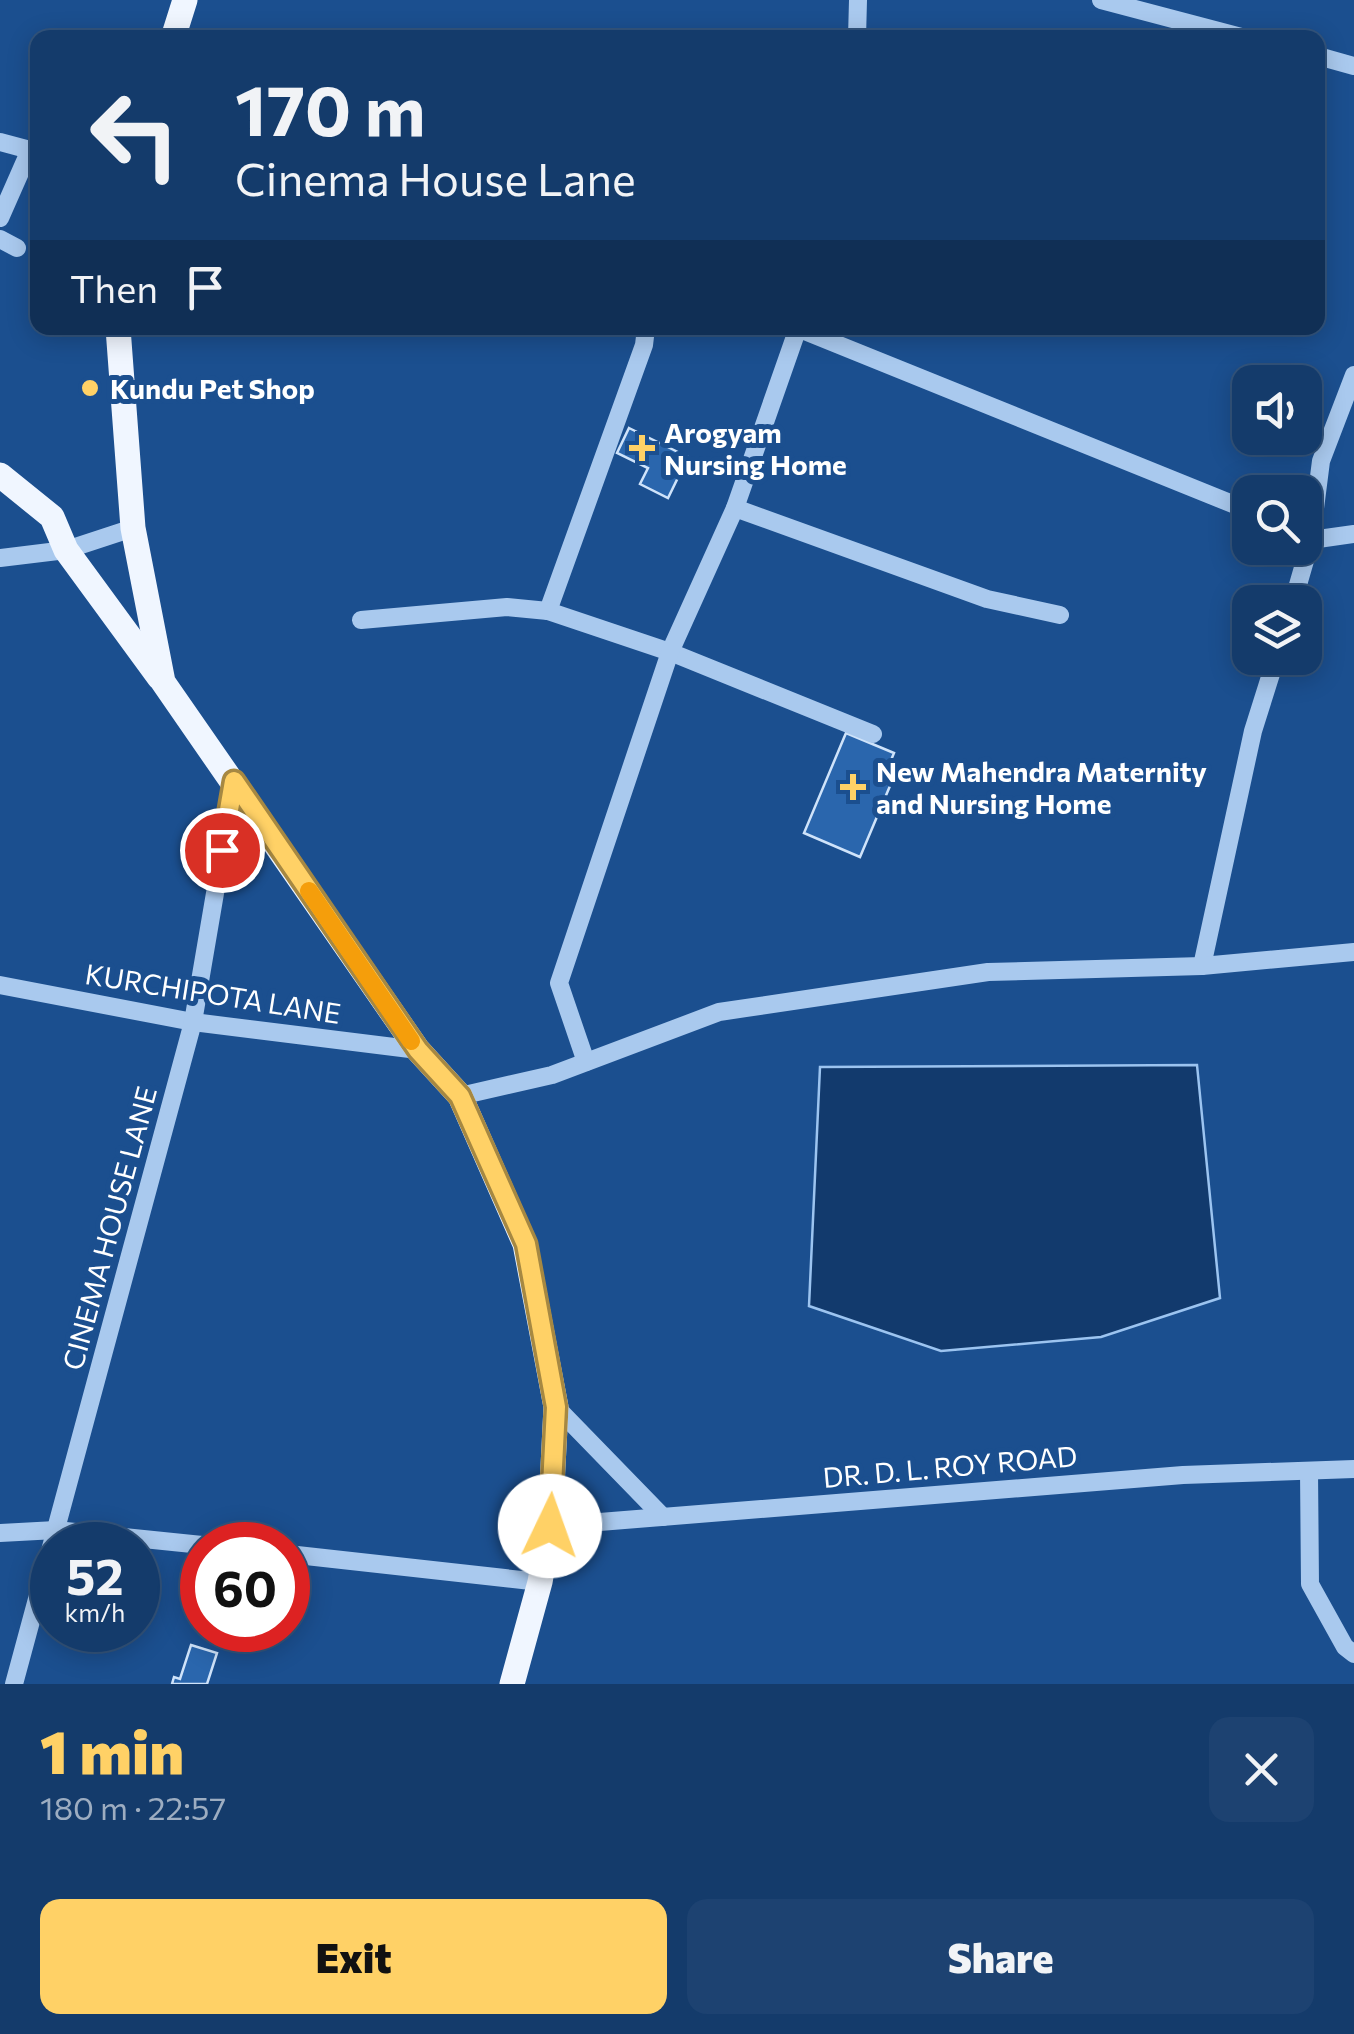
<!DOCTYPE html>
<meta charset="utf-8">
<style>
:root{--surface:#143b6b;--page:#1d4271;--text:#f1f3f6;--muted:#9dadc1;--line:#33557e;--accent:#ffd166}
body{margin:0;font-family:Commissioner,sans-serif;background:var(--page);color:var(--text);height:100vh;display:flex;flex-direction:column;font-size:38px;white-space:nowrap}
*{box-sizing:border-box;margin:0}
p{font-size:32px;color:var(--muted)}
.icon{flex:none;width:55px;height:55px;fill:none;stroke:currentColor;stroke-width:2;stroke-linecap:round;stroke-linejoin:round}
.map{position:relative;height:1684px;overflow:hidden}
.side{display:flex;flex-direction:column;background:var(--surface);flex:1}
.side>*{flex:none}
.hud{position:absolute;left:30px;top:30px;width:1295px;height:305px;border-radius:20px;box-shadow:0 5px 25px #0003,0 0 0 2px var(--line);background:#143b6b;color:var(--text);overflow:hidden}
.controls{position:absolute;left:1232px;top:365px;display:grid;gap:20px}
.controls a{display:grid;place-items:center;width:90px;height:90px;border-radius:20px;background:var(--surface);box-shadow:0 5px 25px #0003,0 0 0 2px var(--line);font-size:50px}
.speed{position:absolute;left:30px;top:1522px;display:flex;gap:20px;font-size:50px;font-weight:700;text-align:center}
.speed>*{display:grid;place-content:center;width:130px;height:130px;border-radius:50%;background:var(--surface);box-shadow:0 5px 25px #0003,0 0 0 2px var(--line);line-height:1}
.speed small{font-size:25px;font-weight:400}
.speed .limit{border:15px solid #d22;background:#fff;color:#111}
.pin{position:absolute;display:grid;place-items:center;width:85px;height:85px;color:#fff;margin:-42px;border:5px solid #fff;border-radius:50%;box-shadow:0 2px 10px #0007}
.me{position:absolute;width:110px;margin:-55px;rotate:3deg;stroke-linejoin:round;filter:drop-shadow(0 0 8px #0008)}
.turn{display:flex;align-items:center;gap:35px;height:210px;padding:0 40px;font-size:45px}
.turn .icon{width:130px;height:130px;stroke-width:2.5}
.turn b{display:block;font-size:70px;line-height:85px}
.then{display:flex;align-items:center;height:95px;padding:0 40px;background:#0003;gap:20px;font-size:38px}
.round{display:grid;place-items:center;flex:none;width:105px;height:105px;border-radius:20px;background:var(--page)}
.summary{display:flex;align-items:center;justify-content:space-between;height:170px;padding:0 40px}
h1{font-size:60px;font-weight:800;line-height:75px;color:var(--accent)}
.primary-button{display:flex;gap:20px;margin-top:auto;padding:20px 40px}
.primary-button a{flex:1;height:115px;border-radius:20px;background:var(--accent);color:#111;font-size:40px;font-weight:800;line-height:115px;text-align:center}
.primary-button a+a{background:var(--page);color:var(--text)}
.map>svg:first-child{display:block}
</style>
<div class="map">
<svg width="1354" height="1684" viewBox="0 0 1354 1684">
<rect width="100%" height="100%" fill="#1b4f8f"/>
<polygon fill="#123a6d" stroke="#9cc4f0" stroke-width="2.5" points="1197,1065 1220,1298 1101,1337 941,1351 809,1306 820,1067"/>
<g fill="#2a66ad" stroke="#cfe3fa" stroke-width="2.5">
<polygon points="629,428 688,457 668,498 640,484 648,468 617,453"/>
<polygon points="846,733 894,753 887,770 895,774 860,857 804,833"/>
<polygon points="191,1645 217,1653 207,1684 172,1684 174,1677 180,1679"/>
</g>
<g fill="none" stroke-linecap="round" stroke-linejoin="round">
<g stroke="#a9c9ee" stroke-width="18">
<polyline points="1101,0 1245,38"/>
<polyline points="857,38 858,0"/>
<polyline points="1318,56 1354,66"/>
<polyline points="0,142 30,150 0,218"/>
<polyline points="0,239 17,248"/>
<polyline points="797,328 1250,511"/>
<polyline points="735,508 987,599 1060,615"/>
<polyline points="1305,537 1311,540 1354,534"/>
<polyline points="0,558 66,550 133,528"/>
<polyline points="1293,602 1311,540 1321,461 1354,375"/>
<polyline points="548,611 644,345 646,328"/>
<polyline points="361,620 507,607 548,611 670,652 873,734"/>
<polyline points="1202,966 1253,731 1276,658"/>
<polyline points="0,985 193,1022 418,1050"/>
<polyline points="586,1062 559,983 670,652 735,508 798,328"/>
<polyline points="460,1096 552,1075 719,1012 988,972 1202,966 1354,952"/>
<polyline points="556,1407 663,1517"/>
<polyline points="1309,1471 1310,1584 1345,1647 1354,1654"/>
<polyline points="550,1526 1183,1475 1354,1469"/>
<polyline points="0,1533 56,1530 202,1545"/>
<polyline points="288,1554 540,1582"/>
<polyline points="14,1684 193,1022 234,782"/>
</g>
<g stroke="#f0f6ff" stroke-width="25">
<polyline points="173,38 185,0"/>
<polyline points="118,328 133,528 163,682 418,1050 460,1096 525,1244 556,1407 550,1526 540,1582 512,1684"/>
<polyline points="0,475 52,517 66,550 159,677"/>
</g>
</g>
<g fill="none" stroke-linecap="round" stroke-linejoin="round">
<g stroke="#a68842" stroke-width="25">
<polyline id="route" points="222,850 234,781 418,1050 460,1096 526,1244 556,1407 550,1526"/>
</g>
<use href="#route" stroke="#ffd166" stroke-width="18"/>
<polyline stroke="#f59e0b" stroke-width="18" points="309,891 411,1041"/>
</g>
<g fill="#ffd166" stroke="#1b4f8f" stroke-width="4">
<circle cx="90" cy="388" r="10"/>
<path d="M637 433h10v10h10v10h-10v10h-10v-10h-10v-10h10z"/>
<path d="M848 772h10v10h10v10h-10v10h-10v-10h-10v-10h10z"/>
</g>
<g text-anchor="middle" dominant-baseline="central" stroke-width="10" stroke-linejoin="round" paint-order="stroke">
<g font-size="28" font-weight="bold" fill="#fff" stroke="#1b4f8f" text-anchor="start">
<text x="110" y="388">Kundu Pet Shop</text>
<text x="664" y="432">Arogyam<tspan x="664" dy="32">Nursing Home</tspan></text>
<text x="876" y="771">New Mahendra Maternity<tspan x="876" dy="32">and Nursing Home</tspan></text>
</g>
<g font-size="28" fill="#fff" stroke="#1b4f8f">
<text transform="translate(213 993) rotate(9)">KURCHIPOTA LANE</text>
<text transform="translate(109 1228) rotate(-75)">CINEMA HOUSE LANE</text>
<text transform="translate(950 1466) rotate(-5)">DR. D. L. ROY ROAD</text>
</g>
</g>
</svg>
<div class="controls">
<a><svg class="icon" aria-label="sound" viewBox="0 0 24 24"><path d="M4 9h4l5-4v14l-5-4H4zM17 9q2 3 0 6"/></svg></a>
<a><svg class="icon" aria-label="search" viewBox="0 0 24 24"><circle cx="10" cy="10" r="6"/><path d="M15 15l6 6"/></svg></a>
<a><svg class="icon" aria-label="layers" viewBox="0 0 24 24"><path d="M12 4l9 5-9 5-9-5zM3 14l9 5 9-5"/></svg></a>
</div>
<div class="speed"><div>52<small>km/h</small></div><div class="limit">60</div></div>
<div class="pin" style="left:222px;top:850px;background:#d93025"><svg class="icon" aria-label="arrive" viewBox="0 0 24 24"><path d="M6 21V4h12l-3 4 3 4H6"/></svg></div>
<svg class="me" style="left:550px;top:1526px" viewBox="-20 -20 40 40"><circle r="19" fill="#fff"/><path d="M0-13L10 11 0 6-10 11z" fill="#ffd166"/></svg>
<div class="hud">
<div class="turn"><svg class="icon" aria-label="left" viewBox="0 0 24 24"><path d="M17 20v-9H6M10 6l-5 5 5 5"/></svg><div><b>170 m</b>Cinema House Lane</div></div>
<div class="then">Then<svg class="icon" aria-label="arrive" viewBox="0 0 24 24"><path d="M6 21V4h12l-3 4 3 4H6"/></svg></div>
</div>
</div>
<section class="side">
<div class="summary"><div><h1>1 min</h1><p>180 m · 22:57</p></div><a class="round"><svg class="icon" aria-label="close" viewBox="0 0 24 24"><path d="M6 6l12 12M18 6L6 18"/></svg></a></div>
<div class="primary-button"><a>Exit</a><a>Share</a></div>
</section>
